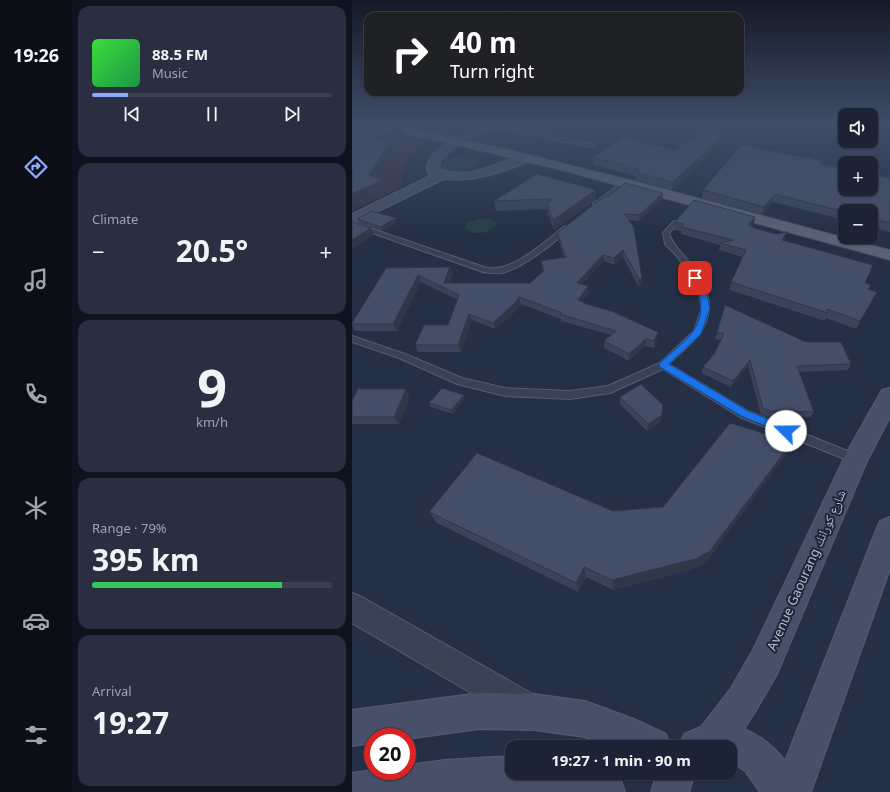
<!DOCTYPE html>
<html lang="en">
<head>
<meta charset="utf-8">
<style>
  body { margin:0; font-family:"Noto Sans","Noto Naskh Arabic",sans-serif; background:#292f40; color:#f1f3f6; height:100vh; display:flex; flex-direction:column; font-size:15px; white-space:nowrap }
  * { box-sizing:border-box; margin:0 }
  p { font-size:13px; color:#a0a4ac }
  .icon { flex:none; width:22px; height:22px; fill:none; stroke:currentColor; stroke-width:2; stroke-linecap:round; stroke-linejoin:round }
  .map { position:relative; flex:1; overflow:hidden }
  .details { display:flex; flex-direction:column; gap:6px; padding:6px; background:#0f131d; width:280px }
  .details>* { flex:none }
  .hud { position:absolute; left:12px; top:12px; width:380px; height:84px; border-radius:12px; box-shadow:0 1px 3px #0004,0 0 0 1px #3a404f; background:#202124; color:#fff; overflow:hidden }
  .buttons { position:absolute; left:486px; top:108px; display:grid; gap:8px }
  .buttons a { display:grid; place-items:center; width:40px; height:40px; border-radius:8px; background:#1c2334; box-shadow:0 1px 3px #0004,0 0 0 1px #3a404f; font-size:20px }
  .speed { position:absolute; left:12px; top:728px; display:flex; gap:8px; font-size:20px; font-weight:700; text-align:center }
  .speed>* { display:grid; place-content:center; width:52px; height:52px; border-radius:50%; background:#1c2334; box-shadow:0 1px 3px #0004,0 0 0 1px #3a404f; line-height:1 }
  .speed .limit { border:6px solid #d22; background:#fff; color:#111 }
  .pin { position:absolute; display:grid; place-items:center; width:34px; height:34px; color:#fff; margin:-17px; border-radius:8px; box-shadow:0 2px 6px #0006 }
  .me { position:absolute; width:44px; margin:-22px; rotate:292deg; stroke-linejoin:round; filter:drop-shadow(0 0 3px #0008) }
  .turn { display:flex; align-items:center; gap:14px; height:84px; padding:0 20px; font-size:18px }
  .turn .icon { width:52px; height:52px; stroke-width:2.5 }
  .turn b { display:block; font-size:28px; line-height:34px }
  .big { font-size:30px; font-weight:700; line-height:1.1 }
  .details .widget { flex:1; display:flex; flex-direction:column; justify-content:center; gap:6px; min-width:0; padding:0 14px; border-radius:12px; background:#292f40 }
  .details .dial { align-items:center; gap:0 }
  .dial b { font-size:52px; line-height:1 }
  .song { display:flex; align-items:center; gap:12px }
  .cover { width:48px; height:48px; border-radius:6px; background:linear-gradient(135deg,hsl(120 70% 55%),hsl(140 70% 35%)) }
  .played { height:4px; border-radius:2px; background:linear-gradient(90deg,#8caaff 15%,#3a404f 15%) }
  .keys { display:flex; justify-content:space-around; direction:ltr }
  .heat { display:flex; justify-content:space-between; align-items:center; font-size:22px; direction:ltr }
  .charge { height:6px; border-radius:3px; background:linear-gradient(90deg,#34c759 79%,#3a404f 0) }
  .trip { position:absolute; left:153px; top:740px; width:232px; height:40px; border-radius:12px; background:#1c2334; box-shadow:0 1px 3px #0004,0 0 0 1px #3a404f; font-weight:700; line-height:40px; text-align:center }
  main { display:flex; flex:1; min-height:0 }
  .tabs { display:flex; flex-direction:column; width:72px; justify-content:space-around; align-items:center; background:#0b0e15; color:#a0a4ac }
  .tabs .icon { width:28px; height:28px }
  .tabs .selected { color:#8caaff }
  .tabs b { font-size:18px; color:#f1f3f6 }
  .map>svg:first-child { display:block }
</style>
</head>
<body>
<main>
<nav class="tabs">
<b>19:26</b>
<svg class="icon selected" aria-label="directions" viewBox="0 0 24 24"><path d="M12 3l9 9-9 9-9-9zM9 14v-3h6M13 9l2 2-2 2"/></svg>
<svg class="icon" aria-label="music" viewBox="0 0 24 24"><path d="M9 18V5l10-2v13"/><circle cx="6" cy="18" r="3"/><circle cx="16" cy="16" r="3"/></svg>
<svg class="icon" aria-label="phone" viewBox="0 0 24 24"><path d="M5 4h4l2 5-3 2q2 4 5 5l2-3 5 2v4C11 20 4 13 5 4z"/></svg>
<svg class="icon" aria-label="climate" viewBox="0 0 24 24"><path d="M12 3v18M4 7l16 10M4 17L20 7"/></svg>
<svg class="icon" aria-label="car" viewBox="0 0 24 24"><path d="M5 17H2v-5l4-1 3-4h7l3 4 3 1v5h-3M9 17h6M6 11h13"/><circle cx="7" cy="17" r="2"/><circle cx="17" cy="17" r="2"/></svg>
<svg class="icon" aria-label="filters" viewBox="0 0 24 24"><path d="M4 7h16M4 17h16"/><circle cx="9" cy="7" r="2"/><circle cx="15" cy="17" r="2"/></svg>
</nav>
<section class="details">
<div class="widget">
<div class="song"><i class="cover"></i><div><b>88.5 FM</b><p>Music</p></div></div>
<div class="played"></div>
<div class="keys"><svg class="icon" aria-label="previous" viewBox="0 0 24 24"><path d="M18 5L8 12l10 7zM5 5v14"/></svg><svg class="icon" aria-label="pause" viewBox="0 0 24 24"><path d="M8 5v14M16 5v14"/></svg><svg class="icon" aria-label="next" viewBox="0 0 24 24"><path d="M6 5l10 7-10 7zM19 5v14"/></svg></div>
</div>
<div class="widget"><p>Climate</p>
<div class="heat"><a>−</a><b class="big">20.5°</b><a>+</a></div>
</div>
<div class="widget dial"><b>9</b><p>km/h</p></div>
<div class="widget"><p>Range · 79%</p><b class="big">395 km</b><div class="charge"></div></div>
<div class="widget"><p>Arrival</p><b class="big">19:27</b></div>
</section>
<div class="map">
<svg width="538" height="792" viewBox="0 0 538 792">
  <rect width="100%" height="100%" fill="#252f46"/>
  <polygon fill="#373345" points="0,131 71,145 55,161 50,173 51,186 0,211"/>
  <g fill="#273f46">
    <path d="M 105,157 L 121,158 L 126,162 L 125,164 C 117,173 96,176 88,167 L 88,164 L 94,160 Z"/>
    <path d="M 130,218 C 136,218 142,218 144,225 C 138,234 121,236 113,229 L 114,223 Z"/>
  </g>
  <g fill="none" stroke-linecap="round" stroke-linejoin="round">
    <g stroke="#555d6f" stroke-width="2">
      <g id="lane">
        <polygon points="151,126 241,144 244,146 241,148 151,128 134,130 104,142 101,140 131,128"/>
        <polygon points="272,181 275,183 274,184 245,206 241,206 241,204"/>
        <path d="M 322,221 L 327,222 L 317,233 C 321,246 329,251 336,261 C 341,269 350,278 353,287 C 367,324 341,341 317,364 L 396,411 L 508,456 L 510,459 L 508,462 L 504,464 L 500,462 L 388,417 L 311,369 L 258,393 L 218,399 L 153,396 L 105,384 L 47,358 L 0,342 L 0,336 L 53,354 L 110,378 L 153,388 L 218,391 L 256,386 L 308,363 L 342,331 L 350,308 L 345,286 L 325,256 L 313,244 L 311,233 Z"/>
        <path d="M 0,222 L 135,268 C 162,272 193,241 213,226 L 218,227 C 206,241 169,269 150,273 C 144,274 138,273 131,272 L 0,226 Z"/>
      </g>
    </g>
    <g stroke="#555d6f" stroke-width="2">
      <polygon id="street" points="0,593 10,597 184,696 189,707 184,718 173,723 162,718 0,623"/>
    </g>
    <g stroke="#555d6f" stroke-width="2">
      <g id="secondary">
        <path d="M 104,137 L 110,140 L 88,161 L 87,169 C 117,181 145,162 174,154 L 178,155 L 180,158 L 178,161 C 151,172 122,183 92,179 L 0,224 L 0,214 L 80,175 L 77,174 L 74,167 L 79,157 L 100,138 Z"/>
        <path d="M 538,388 L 538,417 L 515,461 L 425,674 L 403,712 L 392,729 C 409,736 422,746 433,761 L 524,530 L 528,521 L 538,517 L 538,569 L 459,792 L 408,792 L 393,771 L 378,761 L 378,747 L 327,747 L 332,734 L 349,727 L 379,688 L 401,650 L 495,452 L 530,390 Z"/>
        <polygon points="127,693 182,694 233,701 282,719 314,734 319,747 260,747 233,737 182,730 127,729 55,739 55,737 21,737 21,743 0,746 0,710"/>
        <polygon points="160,756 160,773 256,773 268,778 273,792 0,792 0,773 21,770 21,771 55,771 55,765 93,760"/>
        <polygon points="305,773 343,773 337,792 299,792"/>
      </g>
    </g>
    <g stroke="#434b5e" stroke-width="2">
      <polygon id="primary" points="18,124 40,124 153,149 286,182 538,250 538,260 213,171 88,141 23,127"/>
    </g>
    <use href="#lane" fill="#3a4255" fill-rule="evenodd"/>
    <use href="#street" fill="#3a4255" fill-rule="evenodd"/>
    <use href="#secondary" fill="#475068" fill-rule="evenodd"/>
    <use href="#primary" fill="#586175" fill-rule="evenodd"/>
  </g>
  <g fill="#3a4359">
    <polygon points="48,124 74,124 66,128"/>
    <polygon points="372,134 371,141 320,190 284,180 284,176 242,165 241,157 323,150 339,141"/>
    <polygon points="452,158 471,161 470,165 538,178 538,232 519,227 519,211 493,211 493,220 421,202 410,214 350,198 351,190"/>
    <polygon points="244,190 244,200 202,230 196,213 196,209 144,211 142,201"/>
    <polygon points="311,193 310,199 287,221 277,220 290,278 290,285 286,286 271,257 262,265 252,261 230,284 237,292 230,301 232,303 305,339 302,348 293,346 277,361 252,348 252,341 259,335 209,321 209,319 169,304 165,310 143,329 120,320 109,352 66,352 63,345 96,325 106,300 69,282 45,331 3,331 0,325 0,323 34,268 101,274 97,283 178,283 191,271 189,261 212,257 206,239 205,233 256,197"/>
    <polygon points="5,219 45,222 30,231 6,223"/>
    <polygon points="323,222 402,224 399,227 424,234 435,232 432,240 513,283 517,290 521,300 504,329 474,318 473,321 378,290 379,282 391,257 367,250 368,245 329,234 329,231 322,230"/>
    <polygon points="365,332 499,364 496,370 447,372 462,412 459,417 416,417 409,414 396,366 379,387 350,373 351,367 362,354 369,340 363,339"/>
    <polygon points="54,389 58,397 47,424 0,424 0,401"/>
    <polygon points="268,397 309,422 295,431 268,404"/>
    <polygon points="113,398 101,414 79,407 77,403"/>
    <polygon points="434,454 354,562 340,569 261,590 234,577 226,592 85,523 77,512 261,511 311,507"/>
  </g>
  <g fill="#303749">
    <polygon points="65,124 74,124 66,128"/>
    <polygon points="50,125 53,135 38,142 41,152 24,183 31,180 35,191 0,208 0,194 17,176 20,139"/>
    <polygon points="372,134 371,141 320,190 321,182"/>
    <polygon points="244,190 244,200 202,230 201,220"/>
    <polygon points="311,193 310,199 287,221 287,215"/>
    <polygon points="423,194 421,202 410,214 412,207"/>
    <polygon points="403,217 402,224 399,227 398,233 396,225"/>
    <polygon points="44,218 45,222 30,231 29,227"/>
    <polygon points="19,228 22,235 0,249 0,240"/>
    <polygon points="435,232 433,239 428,247 430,240"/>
    <polygon points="271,250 271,257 262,265 262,258"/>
    <polygon points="251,255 252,261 225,290 225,283"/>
    <polygon points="98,267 101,274 94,289 92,283"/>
    <polygon points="66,275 69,282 45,331 41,324"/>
    <polygon points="290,278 290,285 286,286 287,279"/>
    <polygon points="236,286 237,292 226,306 226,300"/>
    <polygon points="167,297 169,304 165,310 143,329 141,323"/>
    <polygon points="117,314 120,320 109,352 106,345"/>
    <polygon points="306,332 305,339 302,348 302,341"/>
    <polygon points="294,339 293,346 277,361 277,354"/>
    <polygon points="398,360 396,366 379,387 381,381"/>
    <polygon points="54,389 58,397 47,424 42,417"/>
    <polygon points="112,395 113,398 101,414 99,410"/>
    <polygon points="311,405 309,422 295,431 296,424"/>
    <polygon points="440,442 434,454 354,562 340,569 261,590 260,580"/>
    <polygon points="232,567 234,577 226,592 224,583"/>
  </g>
  <g fill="#444e68" stroke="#303749">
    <polygon points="0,124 46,124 50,125 20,139 38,142 17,176 31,180 0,194"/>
    <polygon points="353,130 372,134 321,182 284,172 287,169 241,157 273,138 323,150 337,140 339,141"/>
    <polygon points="390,144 452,158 454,157 471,161 468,164 493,169 493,189 519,189 519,175 538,178 538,223 519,218 519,211 493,211 493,212 423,194 412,207 351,190"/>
    <polygon points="185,174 244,190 201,220 195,203 201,199 142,201"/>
    <polygon points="273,183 311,193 287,215 273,214 282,228 290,278 287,279 271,250 262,258 251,255 225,283 236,286 226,300 232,302 231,303 259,311 306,332 302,341 294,339 277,354 252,341 264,331 208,314 210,313 167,297 163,303 141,323 117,314 106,345 63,345 72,325 96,325 107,295 66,275 41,324 0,324 0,323 34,268 98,267 92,283 178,283 192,271 189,261 214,257 205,233 253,196 256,197"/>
    <polygon points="342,200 403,217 396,225 400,226 399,227 424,234 435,232 430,240 521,265 513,283 519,285 516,289 525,292 508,321 475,309 476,313 379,282 394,250 368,243 382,240 329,227 332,224 323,222"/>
    <polygon points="20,211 44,218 29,227 5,219"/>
    <polygon points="0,222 19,228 0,240"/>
    <polygon points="373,305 454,342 489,342 499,364 445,366 462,412 418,411 411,408 398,360 381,381 351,367 362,354 372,334 365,332"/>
    <polygon points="289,384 311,405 310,415 296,424 268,397"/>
    <polygon points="90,388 112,395 99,410 77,403"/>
    <polygon points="6,389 54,389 42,417 0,417 0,401"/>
    <polygon points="378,423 440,442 358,551 343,559 260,580 232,567 224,583 77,512 125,453 261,511 311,507"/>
  </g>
  <linearGradient id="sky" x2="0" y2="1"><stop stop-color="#141a26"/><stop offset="0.53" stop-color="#404d68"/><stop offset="1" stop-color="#404d68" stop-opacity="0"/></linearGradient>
  <rect width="538" height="235" fill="url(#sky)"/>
  <path fill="#1a73e8" stroke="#114b97" d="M 341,276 L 345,276 L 353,286 L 358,308 L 349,334 L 317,364 L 396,411 L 438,428 L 439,431 L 438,433 L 431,433 L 389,416 L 308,367 L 307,365 L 308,363 C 316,355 338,338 342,330 C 353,313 350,293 339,278 Z"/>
  <g text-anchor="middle" stroke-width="4" stroke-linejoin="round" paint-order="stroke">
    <g font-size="13" fill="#b8bdce" stroke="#1e263a">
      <text transform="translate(454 570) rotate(-66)" y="5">Avenue Gaourang شارع كورانك</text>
    </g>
  </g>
</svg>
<div class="buttons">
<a><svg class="icon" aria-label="sound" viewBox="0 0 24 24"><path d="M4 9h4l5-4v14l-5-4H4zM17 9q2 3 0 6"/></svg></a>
<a>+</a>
<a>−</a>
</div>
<div class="speed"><div class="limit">20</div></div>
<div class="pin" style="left:343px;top:278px;background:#d93025"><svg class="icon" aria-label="arrive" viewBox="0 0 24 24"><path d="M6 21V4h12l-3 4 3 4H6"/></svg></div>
<svg class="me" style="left:434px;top:431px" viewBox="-20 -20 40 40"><circle r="19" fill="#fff"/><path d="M0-13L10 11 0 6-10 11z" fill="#1a73e8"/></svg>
<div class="trip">19:27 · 1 min · 90 m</div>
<div class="hud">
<div class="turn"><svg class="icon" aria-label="right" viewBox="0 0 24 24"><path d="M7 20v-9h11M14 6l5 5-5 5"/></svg><div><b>40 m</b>Turn right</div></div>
</div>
</div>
</main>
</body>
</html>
